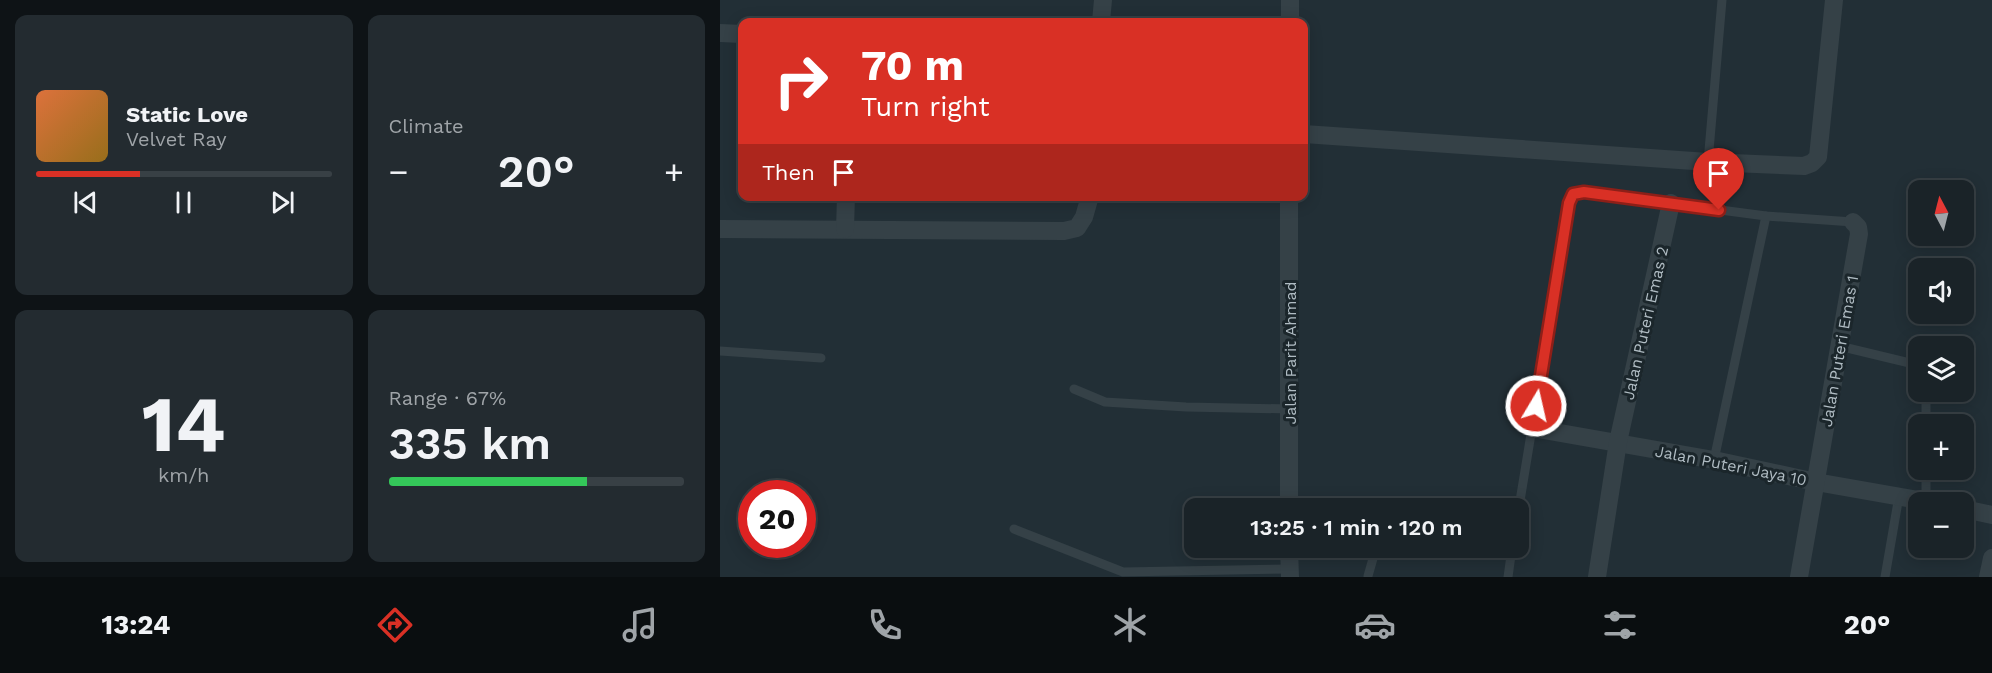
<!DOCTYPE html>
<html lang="en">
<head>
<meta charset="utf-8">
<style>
  body { margin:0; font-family:"Work Sans",sans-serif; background:#232b30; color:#f1f3f6; height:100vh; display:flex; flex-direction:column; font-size:22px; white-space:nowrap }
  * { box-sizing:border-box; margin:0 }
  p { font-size:20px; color:#9fa4a8 }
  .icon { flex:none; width:33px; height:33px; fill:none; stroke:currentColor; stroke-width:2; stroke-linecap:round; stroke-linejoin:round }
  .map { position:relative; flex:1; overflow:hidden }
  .details { display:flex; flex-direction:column; gap:15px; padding:15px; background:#0e1316; width:720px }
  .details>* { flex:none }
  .top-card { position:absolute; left:18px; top:18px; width:570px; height:183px; border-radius:12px; box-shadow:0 3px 15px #0003,0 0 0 2px #384045; background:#d93025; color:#fff; overflow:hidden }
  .needle { width:39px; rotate:353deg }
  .tools { position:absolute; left:1188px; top:180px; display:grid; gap:12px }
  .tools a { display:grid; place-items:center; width:66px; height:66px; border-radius:12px; background:#1a2328; box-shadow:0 3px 15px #0003,0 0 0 2px #384045; font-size:30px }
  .speed { position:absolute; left:18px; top:480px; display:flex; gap:12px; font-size:30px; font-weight:700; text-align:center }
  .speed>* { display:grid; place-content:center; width:78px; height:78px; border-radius:50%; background:#1a2328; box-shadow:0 3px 15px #0003,0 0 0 2px #384045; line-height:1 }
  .speed .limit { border:9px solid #d22; background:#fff; color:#111 }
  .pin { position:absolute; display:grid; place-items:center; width:51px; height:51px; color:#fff; margin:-62px -26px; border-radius:50% 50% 50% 0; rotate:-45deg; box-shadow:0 0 6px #0007 }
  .pin .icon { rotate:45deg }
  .me { position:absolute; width:66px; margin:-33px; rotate:9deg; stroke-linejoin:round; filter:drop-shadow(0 0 4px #0008) }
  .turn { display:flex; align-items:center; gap:21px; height:126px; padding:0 24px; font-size:27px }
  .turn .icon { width:78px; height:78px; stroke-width:2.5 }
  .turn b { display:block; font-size:42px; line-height:51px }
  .then { display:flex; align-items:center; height:57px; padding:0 24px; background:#0003; gap:12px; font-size:22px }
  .big { font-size:45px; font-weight:600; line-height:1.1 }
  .details .tile { flex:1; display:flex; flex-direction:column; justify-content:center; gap:9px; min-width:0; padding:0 21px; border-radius:12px; background:#232b30 }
  .details .dial { align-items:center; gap:0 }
  .dial b { font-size:78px; line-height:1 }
  .song { display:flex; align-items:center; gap:18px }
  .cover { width:72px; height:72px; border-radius:9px; background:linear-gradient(135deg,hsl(20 70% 55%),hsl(40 70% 35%)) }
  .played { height:6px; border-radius:3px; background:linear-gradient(90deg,#d93025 35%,#384045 35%) }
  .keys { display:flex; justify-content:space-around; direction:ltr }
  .heat { display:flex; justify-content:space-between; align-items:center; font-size:33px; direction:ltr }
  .charge { height:9px; border-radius:4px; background:linear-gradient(90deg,#34c759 67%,#384045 0) }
  .details .tiles { flex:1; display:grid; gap:15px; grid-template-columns:repeat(2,1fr) }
  .trip { position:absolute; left:464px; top:498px; width:345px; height:60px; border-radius:12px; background:#1a2328; box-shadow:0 3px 15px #0003,0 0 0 2px #384045; font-weight:600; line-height:60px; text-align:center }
  .tabs { display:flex; height:96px; justify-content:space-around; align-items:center; background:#0a0e10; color:#9fa4a8 }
  .tabs .icon { width:42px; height:42px }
  .tabs .on { color:#d93025 }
  .tabs b { font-size:27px; color:#f1f3f6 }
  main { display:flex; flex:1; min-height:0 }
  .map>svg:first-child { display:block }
</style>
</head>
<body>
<main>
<section class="details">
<div class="tiles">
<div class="tile">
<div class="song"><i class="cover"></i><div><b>Static Love</b><p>Velvet Ray</p></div></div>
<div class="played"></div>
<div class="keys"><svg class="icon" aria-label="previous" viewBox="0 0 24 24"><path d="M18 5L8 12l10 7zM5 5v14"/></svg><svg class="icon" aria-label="pause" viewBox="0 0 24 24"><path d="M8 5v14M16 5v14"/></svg><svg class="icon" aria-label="next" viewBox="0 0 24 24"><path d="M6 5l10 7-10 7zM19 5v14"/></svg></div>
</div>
<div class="tile"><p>Climate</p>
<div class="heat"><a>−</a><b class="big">20°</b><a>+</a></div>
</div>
<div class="tile dial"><b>14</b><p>km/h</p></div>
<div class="tile"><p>Range · 67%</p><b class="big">335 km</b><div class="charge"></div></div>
</div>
</section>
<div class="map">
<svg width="1272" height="577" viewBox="0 0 1272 577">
  <rect width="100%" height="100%" fill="#222f36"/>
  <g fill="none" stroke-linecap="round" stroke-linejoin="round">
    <g stroke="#354147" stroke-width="9">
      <polyline points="988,162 1002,0"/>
      <polyline points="1119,346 1198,365"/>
      <polyline points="0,351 101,358"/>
      <polyline points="354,389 385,402 466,407 570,409"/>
      <polyline points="1206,392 1206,424"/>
      <polyline points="994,460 1046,216"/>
      <polyline points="1206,470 1206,502"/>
      <polyline points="798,513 849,203 853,194 864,192 1046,216 1133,222"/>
      <polyline points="294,529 403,572 570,569"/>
      <polyline points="648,576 656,548"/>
      <polyline points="788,577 792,548"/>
      <polyline points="1165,577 1179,496"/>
    </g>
    <g stroke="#354147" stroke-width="18">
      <polyline points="381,22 383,0"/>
      <polyline points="570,22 570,0"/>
      <polyline points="0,33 22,34"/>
      <polyline points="584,134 988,162 1084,166 1092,163 1098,157 1114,0"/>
      <polyline points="0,229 344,231 357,228 364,217 370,196"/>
      <polyline points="125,229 126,196"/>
      <polyline points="812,428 994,460 1096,482 1210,502"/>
      <polyline points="569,508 569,196"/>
      <polyline points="1244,509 1272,515"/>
      <polyline points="569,548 570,577"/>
      <polyline points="877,577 898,442 951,203"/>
      <polyline points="1079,577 1139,234 1138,227 1133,222"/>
      <polyline points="1268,577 1272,558"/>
    </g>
  </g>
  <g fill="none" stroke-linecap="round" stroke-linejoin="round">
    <g stroke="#8d1f18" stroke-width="15">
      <polyline id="route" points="816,406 849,203 853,194 864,192 999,210"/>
    </g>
    <use href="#route" stroke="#d93025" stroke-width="10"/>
  </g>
  <g text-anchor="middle" stroke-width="6" stroke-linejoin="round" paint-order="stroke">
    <g font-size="16" fill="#b0bcc3" stroke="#1b262b">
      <text transform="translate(925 323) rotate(-77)" y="6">Jalan Puteri Emas 2</text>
      <text transform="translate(1119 351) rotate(-80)" y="6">Jalan Puteri Emas 1</text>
      <text transform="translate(570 353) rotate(-90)" y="6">Jalan Parit Ahmad</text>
      <text transform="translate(1011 465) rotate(11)" y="6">Jalan Puteri Jaya 10</text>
    </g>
  </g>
</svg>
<div class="tools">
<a><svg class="needle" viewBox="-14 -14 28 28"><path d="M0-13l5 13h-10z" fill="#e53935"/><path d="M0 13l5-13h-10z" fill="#9fa4a8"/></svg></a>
<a><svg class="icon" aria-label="sound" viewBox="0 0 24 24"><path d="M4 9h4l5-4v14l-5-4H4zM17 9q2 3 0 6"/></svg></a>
<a><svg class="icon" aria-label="layers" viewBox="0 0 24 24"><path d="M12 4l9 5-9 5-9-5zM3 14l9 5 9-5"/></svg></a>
<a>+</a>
<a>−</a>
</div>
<div class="speed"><div class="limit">20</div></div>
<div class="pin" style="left:999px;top:210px;background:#d93025"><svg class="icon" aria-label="arrive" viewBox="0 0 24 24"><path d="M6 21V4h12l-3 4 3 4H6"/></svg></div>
<svg class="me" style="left:816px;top:406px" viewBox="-20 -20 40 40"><circle r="17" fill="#d93025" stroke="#fff" stroke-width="3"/><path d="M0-11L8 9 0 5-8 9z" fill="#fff"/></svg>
<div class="trip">13:25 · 1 min · 120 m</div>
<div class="top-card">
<div class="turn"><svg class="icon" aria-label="right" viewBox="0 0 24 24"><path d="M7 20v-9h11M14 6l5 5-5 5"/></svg><div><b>70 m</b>Turn right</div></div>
<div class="then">Then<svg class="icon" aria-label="arrive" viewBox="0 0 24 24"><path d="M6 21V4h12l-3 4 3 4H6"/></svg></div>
</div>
</div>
</main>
<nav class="tabs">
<b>13:24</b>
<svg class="icon on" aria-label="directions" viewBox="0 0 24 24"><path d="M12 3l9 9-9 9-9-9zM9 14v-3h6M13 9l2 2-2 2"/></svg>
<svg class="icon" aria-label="music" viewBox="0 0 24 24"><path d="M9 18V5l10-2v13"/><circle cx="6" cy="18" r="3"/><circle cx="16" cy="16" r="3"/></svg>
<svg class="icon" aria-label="phone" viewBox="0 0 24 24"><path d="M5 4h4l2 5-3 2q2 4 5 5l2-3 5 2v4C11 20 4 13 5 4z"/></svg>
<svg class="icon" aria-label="climate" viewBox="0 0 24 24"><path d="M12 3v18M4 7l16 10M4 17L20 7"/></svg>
<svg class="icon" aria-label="car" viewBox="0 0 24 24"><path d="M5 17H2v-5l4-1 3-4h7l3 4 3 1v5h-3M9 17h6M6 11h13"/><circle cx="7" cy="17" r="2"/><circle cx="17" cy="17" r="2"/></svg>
<svg class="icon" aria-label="filters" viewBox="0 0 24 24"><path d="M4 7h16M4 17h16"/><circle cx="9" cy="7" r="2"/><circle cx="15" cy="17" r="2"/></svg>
<b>20°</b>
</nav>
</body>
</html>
